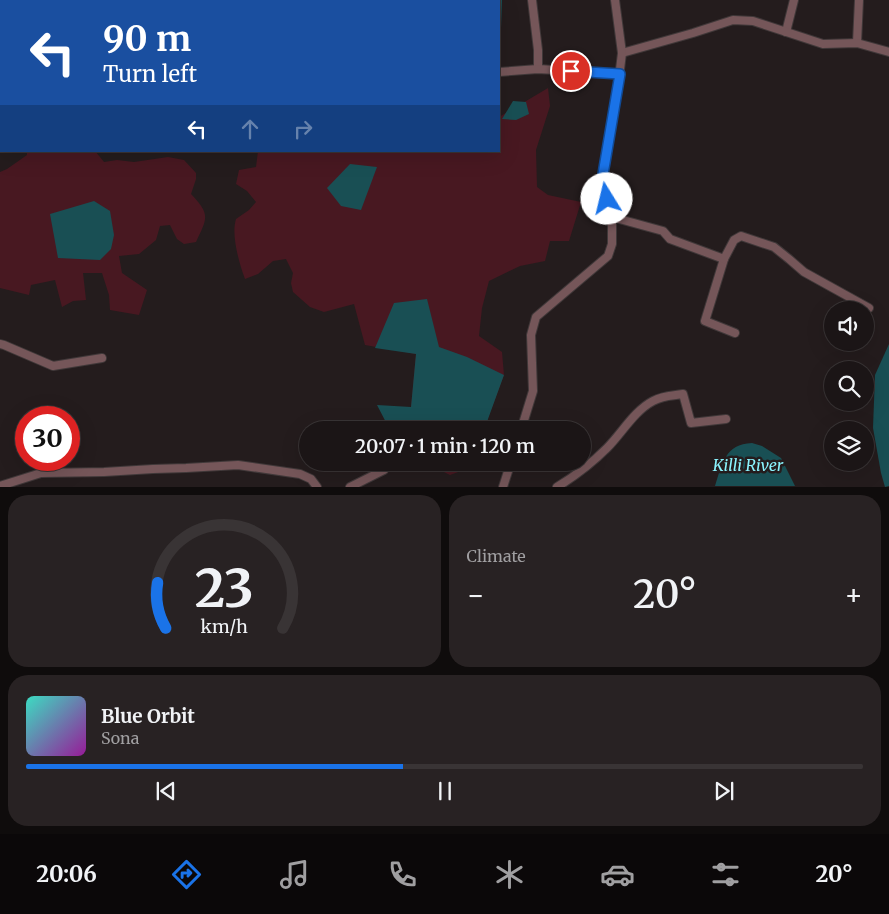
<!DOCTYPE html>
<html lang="en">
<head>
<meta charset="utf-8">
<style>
  body { margin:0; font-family:Merriweather,serif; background:#282223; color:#f1f3f6; height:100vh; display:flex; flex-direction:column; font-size:19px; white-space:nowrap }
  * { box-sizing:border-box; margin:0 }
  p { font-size:16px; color:#a09fa1 }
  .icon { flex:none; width:28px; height:28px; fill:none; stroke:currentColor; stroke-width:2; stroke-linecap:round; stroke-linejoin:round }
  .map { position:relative; height:487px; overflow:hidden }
  .details { display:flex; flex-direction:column; gap:8px; padding:8px; background:#0f0c0c; flex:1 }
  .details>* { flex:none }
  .banner { position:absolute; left:0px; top:0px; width:500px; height:152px; box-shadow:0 5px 20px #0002,0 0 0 1px #393435; background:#1a4fa0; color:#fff; overflow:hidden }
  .tools { position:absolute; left:824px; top:301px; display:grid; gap:10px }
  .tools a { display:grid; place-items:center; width:50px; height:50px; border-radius:50%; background:#1b1516; box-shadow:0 5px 20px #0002,0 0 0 1px #393435; font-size:25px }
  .speed { position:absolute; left:15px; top:406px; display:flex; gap:10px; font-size:25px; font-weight:700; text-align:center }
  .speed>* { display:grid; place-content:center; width:65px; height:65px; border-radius:50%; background:#1b1516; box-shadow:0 5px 20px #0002,0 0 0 1px #393435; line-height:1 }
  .speed .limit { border:8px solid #d22; background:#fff; color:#111 }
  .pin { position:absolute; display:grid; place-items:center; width:42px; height:42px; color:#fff; margin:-21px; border:2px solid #fff; border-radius:50%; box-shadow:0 1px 5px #0007 }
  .me { position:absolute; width:55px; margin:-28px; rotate:351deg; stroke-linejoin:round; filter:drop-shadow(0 0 4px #0008) }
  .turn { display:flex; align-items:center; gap:18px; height:105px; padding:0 20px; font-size:22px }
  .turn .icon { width:65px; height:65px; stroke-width:2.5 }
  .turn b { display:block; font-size:35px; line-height:42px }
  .lanes { display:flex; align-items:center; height:48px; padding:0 20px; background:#0003; justify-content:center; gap:25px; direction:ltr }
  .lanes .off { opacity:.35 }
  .big { font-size:38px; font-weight:600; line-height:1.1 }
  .details .card { flex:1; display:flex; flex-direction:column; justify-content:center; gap:8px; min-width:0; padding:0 18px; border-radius:20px; background:#282223 }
  .details .dial { align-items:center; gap:0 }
  .dial svg { height:130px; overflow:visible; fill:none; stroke:#393435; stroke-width:7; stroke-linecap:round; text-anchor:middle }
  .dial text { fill:#f1f3f6; stroke:none }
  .song { display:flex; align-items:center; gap:15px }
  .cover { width:60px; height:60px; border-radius:8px; background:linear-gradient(135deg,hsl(170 70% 55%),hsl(300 70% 35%)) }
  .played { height:5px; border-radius:2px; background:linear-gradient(90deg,#1a73e8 45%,#393435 45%) }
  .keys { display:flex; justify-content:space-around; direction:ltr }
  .heat { display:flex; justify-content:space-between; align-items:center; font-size:28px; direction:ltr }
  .details .tiles { flex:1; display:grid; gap:8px; grid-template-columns:1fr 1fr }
  .card:last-child { grid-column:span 2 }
  .trip { position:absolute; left:299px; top:421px; width:292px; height:50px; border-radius:25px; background:#1b1516; box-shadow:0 5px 20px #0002,0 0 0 1px #393435; font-weight:600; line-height:50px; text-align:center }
  .tab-bar { display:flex; height:80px; justify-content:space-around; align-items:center; background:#0b0809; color:#a09fa1 }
  .tab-bar .icon { width:35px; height:35px }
  .tab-bar .active { color:#1a73e8 }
  .tab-bar b { font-size:22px; color:#f1f3f6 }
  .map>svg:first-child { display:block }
</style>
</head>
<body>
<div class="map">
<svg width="889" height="487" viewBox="0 0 889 487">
  <rect width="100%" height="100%" fill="#241c1d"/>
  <g fill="#481821">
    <path d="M 548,88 L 550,106 L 536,150 L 537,187 L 548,195 L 581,202 L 569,241 L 550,241 L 545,261 L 520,266 L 489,281 L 482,308 L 479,336 L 502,352 L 504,375 L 488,418 L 486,430 L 399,430 L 411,407 L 416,354 L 365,345 L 354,304 L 324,312 L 310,307 L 293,292 L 291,283 L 293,273 L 286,259 L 273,261 L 258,274 L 245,279 C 239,263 231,235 236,219 L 249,210 L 256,202 L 247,191 L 236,184 L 239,170 L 256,167 L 258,151 L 499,151 L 499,117 Z"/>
    <path d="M 27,151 L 95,151 L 104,162 L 117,160 L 134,162 L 168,157 L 184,160 L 196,173 L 196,179 L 191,194 C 211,215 207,218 196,242 L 184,244 L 177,239 L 170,225 L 160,226 L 156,240 L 139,254 L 119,256 L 122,273 L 147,290 L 139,315 L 110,310 L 109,295 L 102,273 L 83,273 L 86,300 L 73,301 L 62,307 L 55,280 L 31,285 L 29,295 L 0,288 L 0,172 L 7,169 L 27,155 Z"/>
    <polygon points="429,463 481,463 480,464 450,475 432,466"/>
  </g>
  <g fill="#194f54">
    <polygon points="409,0 502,0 501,28 499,28 499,1 409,1"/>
    <polygon points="513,101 526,102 529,114 516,120 502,119"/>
    <polygon points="350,164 377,167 361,210 341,206 327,188"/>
    <polygon points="94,201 110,211 114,235 111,249 100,260 58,258 50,214"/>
    <polygon points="427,299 439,347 467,357 504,375 484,430 420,430 406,421 399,430 390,430 377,405 411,407 416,354 375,348 394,303"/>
    <polygon points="889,344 889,486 885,487 881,473 873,428 875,375"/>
    <path d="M 752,443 L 762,446 L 781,458 L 795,486 L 715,486 C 722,464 725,444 752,443 Z"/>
  </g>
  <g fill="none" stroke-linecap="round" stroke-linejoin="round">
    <g stroke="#403839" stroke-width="10">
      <g id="street">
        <polyline points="532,0 538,50 538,69"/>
        <polyline points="77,1 77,0"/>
        <polyline points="786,32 794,0"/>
        <polyline points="857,43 859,0"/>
        <polyline points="622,53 693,33 733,20 753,21 823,44 857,43 889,52"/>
        <polyline points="499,72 538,69 620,74"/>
        <polyline points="0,97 1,96"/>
        <polyline points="612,217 663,231 670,239 724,259 705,321 735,333"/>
        <polyline points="724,259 734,240 741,236 774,247 789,259 804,272 869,308"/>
        <polyline points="0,344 4,345 53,366 102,358"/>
        <polyline points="521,430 533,391 531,335 536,317 608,256 612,244 612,217 602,180 618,86 622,53 615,0"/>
        <polyline points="0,486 41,473 104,472 153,469 186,468 238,465 300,474 311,479 317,487"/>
        <polyline points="350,487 384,470"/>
        <polyline points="503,487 511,462"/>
        <path d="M 557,487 C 575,476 592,463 607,448 C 622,433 634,411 653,401 C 664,395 671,396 683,394 L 691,423 L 726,419"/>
      </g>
    </g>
    <use href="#street" stroke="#755659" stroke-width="8"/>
  </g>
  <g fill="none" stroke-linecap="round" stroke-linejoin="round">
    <g stroke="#114b97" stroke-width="12">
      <polyline id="route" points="571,71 620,74 602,180 607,199"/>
    </g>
    <use href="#route" stroke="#1a73e8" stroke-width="9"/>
  </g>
  <g text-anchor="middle" stroke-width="5" stroke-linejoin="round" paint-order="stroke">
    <g font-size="16" font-style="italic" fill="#8bf4fe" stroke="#241c1d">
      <text x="748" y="471">Killi River</text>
    </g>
  </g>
</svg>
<div class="tools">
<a><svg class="icon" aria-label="sound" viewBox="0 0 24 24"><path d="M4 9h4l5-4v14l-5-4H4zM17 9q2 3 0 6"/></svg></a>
<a><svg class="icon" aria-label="search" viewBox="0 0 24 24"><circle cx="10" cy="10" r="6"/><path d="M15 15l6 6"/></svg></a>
<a><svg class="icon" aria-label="layers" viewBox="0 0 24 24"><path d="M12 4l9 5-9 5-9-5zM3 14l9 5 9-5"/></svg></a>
</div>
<div class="speed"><div class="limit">30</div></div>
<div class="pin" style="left:571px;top:71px;background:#d93025"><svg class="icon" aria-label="arrive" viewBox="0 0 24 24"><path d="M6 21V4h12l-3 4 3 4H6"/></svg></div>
<svg class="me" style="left:607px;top:199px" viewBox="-20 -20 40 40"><circle r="19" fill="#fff"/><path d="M0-13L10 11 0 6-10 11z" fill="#1a73e8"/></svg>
<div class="trip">20:07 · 1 min · 120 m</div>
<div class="banner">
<div class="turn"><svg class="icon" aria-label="left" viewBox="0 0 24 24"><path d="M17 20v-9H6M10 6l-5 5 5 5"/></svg><div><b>90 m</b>Turn left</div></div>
<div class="lanes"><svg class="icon" aria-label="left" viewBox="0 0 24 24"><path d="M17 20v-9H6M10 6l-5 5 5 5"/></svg><svg class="icon off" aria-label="ahead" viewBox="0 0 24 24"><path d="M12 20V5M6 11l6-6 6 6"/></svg><svg class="icon off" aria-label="right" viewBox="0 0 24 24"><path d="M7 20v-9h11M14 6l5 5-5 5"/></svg></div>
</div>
</div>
<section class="details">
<div class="tiles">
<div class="card dial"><svg viewBox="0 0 100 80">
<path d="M14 69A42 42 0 1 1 86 69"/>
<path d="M14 69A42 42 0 0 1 9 41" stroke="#1a73e8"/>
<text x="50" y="56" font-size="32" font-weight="700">23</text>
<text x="50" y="72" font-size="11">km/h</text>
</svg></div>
<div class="card"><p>Climate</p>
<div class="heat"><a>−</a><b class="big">20°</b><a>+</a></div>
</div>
<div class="card">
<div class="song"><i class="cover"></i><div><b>Blue Orbit</b><p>Sona</p></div></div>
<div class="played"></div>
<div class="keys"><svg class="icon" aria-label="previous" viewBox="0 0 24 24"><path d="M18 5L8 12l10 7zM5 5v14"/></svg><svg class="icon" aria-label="pause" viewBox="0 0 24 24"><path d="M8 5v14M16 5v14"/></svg><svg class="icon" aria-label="next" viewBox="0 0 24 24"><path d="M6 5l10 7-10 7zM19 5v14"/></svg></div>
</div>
</div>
</section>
<nav class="tab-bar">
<b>20:06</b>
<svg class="icon active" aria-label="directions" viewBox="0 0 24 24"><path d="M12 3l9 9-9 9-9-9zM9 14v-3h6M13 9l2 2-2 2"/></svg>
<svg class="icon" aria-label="music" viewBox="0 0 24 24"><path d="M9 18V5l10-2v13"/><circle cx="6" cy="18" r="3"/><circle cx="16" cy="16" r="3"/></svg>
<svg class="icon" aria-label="phone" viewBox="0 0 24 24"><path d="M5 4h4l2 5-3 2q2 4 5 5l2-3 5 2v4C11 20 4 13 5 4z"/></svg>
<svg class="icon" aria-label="climate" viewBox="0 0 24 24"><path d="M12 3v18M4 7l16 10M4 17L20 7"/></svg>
<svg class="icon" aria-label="car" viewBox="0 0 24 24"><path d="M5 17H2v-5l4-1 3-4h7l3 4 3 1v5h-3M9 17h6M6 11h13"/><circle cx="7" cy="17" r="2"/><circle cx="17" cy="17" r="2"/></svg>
<svg class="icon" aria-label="filters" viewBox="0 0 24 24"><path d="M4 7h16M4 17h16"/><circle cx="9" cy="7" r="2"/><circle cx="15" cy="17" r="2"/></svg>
<b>20°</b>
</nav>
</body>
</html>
